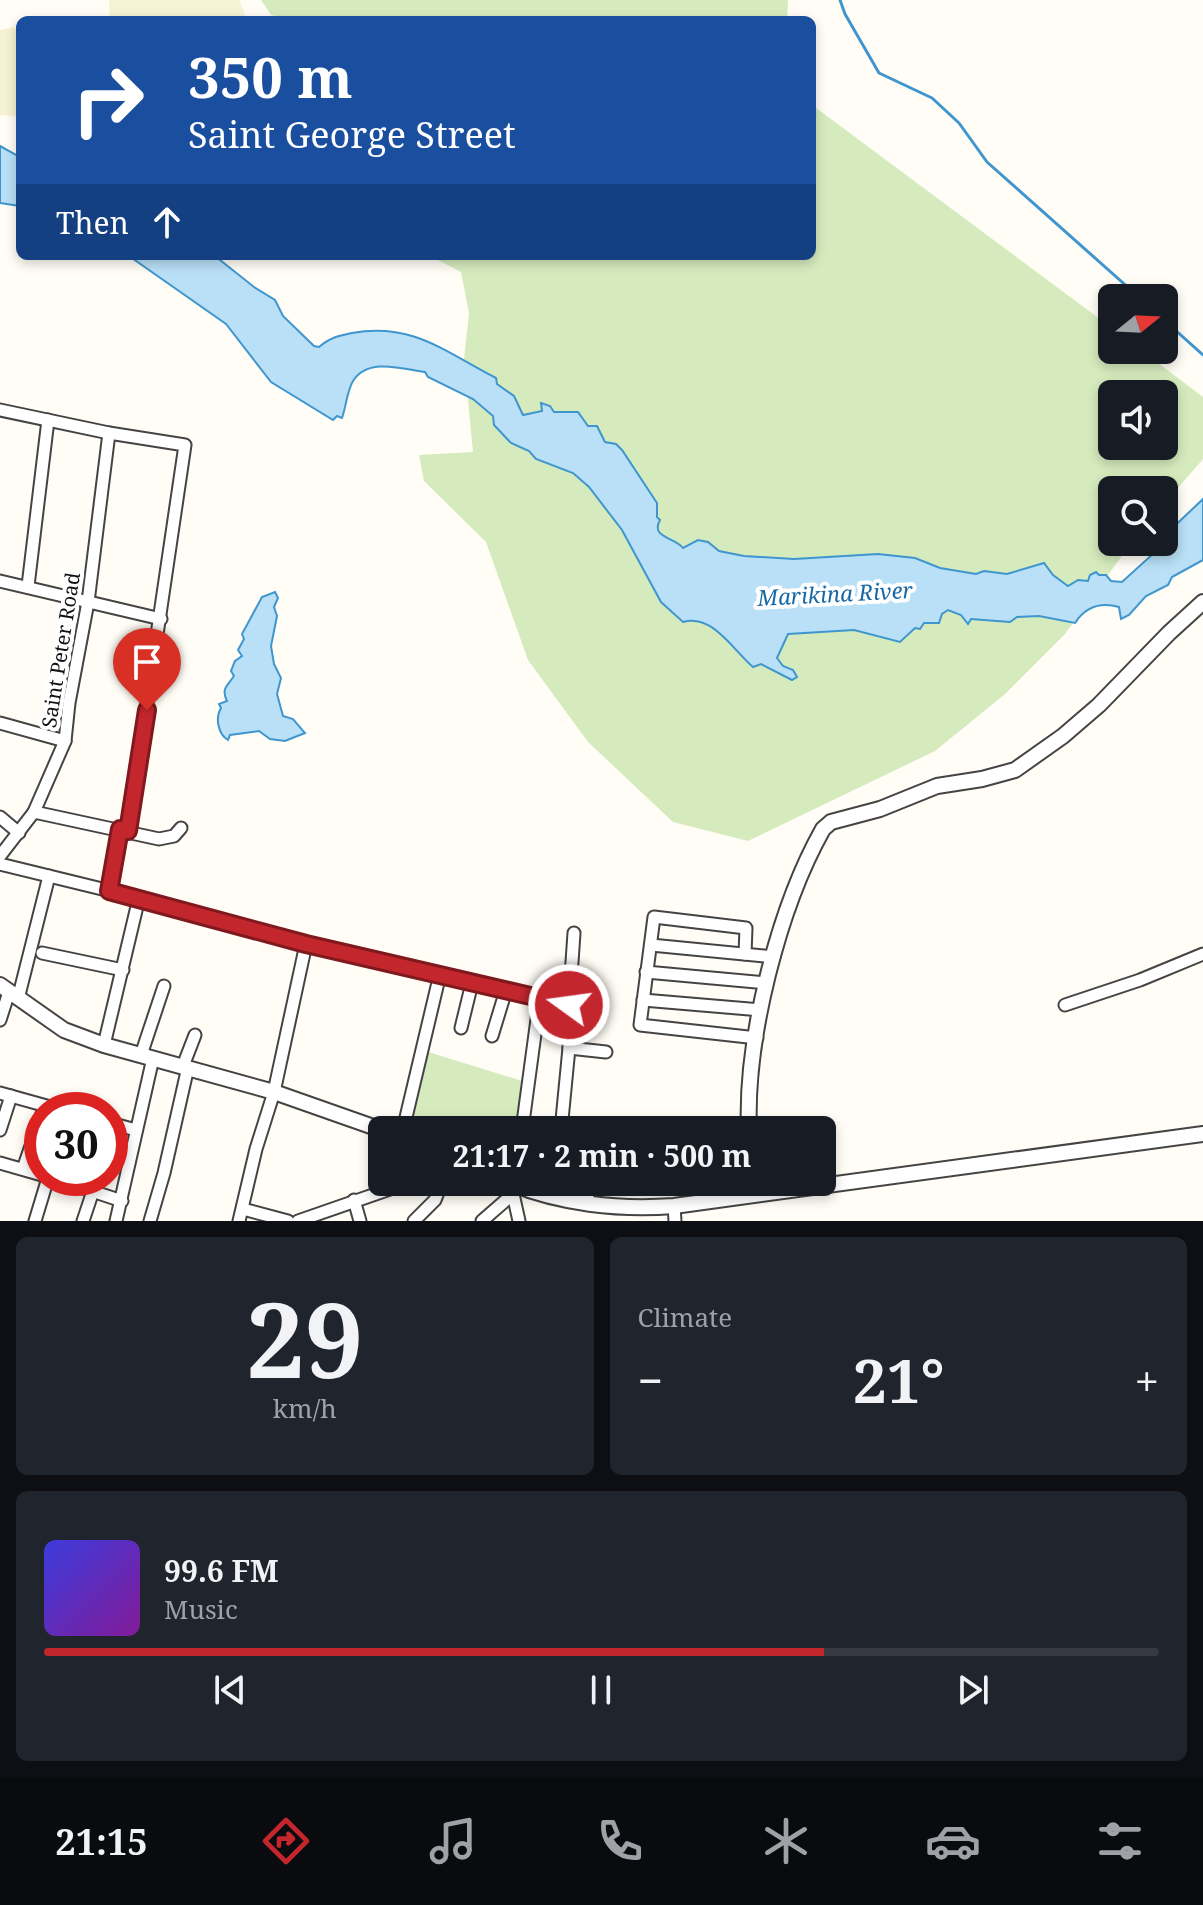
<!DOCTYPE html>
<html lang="en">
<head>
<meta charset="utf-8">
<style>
  body { margin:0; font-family:"Noto Serif",serif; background:#20242c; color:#f1f3f6; height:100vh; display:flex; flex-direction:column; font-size:30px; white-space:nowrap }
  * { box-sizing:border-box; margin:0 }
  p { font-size:26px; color:#9ea1a6 }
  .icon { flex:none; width:44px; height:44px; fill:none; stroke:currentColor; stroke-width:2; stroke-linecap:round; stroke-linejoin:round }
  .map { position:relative; height:1221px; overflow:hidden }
  .side { display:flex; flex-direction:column; gap:16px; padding:16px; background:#0d0f14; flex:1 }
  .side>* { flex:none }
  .hud { position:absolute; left:16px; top:16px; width:800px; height:244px; border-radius:12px; box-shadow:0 4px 12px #0003; background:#1a4fa0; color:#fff; overflow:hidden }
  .needle { width:52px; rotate:72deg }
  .controls { position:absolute; left:1098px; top:284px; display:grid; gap:16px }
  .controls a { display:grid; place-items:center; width:80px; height:80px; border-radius:12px; background:#171b24; box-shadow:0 4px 12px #0003; font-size:40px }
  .speed { position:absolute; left:24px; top:1092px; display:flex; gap:16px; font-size:40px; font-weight:700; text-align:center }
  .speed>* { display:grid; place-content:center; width:104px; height:104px; border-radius:50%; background:#171b24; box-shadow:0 4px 12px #0003; line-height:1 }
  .speed .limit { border:12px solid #d22; background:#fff; color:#111 }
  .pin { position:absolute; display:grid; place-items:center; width:68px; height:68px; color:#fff; margin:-82px -34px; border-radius:50% 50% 50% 0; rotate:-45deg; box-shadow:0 0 8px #0007 }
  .pin .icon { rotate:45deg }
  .me { position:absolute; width:88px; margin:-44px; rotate:284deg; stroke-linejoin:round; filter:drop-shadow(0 0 6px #0008) }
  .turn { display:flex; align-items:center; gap:28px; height:168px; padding:0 40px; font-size:36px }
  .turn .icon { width:104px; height:104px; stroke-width:2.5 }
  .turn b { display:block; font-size:56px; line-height:68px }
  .then { display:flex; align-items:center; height:76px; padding:0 40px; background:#0003; gap:16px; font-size:30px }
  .big { font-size:60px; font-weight:700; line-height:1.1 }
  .side .widget { flex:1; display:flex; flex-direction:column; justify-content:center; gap:12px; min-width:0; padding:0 28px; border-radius:12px; background:#20242c }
  .side .dial { align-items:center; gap:0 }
  .dial b { font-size:104px; line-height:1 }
  .song { display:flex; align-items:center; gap:24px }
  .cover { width:96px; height:96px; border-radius:12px; background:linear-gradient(135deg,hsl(240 70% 55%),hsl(290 70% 35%)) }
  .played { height:8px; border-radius:4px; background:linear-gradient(90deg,#c4262e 70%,#363941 70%) }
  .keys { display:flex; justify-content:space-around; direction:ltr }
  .heat { display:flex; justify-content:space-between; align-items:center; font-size:44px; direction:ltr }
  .side .tiles { flex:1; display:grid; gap:16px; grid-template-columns:1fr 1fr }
  .widget:last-child { grid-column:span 2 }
  .trip { position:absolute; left:368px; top:1116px; width:468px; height:80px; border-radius:12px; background:#171b24; box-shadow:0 4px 12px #0003; font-weight:700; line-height:80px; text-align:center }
  .tab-bar { display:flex; height:128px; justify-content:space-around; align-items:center; background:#090b0e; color:#9ea1a6 }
  .tab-bar .icon { width:56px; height:56px }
  .tab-bar .selected { color:#c4262e }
  .tab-bar b { font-size:36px; color:#f1f3f6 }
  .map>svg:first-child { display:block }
</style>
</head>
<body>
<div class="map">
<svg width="1203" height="1221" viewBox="0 0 1203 1221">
  <rect width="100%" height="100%" fill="#fffdf5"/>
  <g fill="#f6f3d4">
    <polygon points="109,0 239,0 247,20 110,20"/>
    <polygon points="14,27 20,35 20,117 0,115 0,30"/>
  </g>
  <g fill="#d5ebbd" fill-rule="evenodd">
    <polygon points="261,0 788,0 787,20 295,20 271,15"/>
    <path d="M 812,105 L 1112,328 L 1112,350 L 1141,350 L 1203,397 L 1203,459 L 1164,504 L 1164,490 L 1112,490 L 1112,542 L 1132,542 L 1065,634 L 1005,694 L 935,751 L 748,841 L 673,822 L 588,742 L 528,660 L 486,542 L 424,481 L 419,455 L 473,452 L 464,359 L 469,313 L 461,272 L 434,258 L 435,256 L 812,256 ZM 1112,394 L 1164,394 L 1164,446 L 1112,446 Z"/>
    <polygon points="425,1051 529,1083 524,1130 406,1130"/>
  </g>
  <g fill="#b9e0f7" stroke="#3f96cf" stroke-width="2">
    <polygon points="0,146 20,157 20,206 0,203"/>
    <path d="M 129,256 L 215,256 L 254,287 L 275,300 L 283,316 L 314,346 L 319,347 C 331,337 338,336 352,333 C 412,322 445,352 496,378 L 497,384 L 514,396 L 523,415 L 542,411 L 541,403 L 550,406 L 554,412 L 578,412 L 588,426 L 597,426 L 605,442 L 616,444 L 622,450 L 657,503 L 657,517 L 660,520 C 650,538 675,537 683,548 L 698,540 L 708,542 L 719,551 L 744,556 L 794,559 L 878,554 L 915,558 L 940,568 L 976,574 L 984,571 L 1007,574 L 1044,563 L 1053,575 L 1068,586 L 1078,580 L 1088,581 L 1090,575 L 1096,572 L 1099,575 L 1106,575 L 1111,581 L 1122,582 L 1154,553 L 1159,542 L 1164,542 L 1164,536 L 1203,499 L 1203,560 L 1172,577 L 1168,585 L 1146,596 L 1129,615 L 1121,619 L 1119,607 C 1101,602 1086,606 1075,623 L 1039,616 L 1017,617 L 1010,622 L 971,619 L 968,624 L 961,615 L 948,610 L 942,614 L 939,623 L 924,623 L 920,629 L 915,628 L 900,642 L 854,630 L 788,634 L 777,658 L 783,666 L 793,670 L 797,677 L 792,680 L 761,664 L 753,667 C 733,650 712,613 683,622 L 661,602 L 622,530 L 589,487 L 573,473 L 536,459 L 529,451 L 511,443 L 494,425 L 493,416 L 473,399 L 428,377 L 425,372 C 403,369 368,357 353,381 C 347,391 346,407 342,418 L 337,416 L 333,420 L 271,382 L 226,324 Z"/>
    <path d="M 275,592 L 278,598 L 274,607 L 277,616 L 271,646 L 274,664 L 281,678 L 277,694 L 283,716 L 293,719 L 305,733 L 285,741 L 270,739 L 259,731 L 230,735 L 228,740 C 218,734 215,718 221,708 L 219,704 L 227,701 C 221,689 227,686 234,676 L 231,671 L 235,661 L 242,656 L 238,650 L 244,639 L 242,634 L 262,597 Z"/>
  </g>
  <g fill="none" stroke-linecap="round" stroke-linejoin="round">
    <g stroke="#3f96cf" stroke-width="3">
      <polyline points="840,0 845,14 879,73 932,98 959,123 987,162 1140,298"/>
      <polyline points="1164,320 1203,355"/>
    </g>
    <g stroke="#444" stroke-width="15">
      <g id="minor">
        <polyline points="0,410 109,433 185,445 128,831"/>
        <polyline points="0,581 161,619"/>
        <polyline points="28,586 48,420"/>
        <polyline points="0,723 65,741"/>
        <polyline points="34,812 159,839 174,836 181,828"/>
        <polyline points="0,817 19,833"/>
        <polyline points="0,856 34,812 65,741 69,703 88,602 109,433"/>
        <polyline points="0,864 139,898 306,944 569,1005 569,1048 561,1130"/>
        <polyline points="109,891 120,829"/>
        <polyline points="651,945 774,957"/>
        <polyline points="42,953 123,970"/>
        <polyline points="745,954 746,928 654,917 640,1025 757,1038"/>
        <polyline points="646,972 767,983"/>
        <polyline points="18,999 49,876"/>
        <polyline points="643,1000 761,1010"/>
        <polyline points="569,1005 574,933"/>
        <polyline points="1065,1005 1140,980 1203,954"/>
        <polyline points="0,1020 9,992"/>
        <polyline points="461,1028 472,983"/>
        <polyline points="492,1036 506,990"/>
        <polyline points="104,1045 139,898"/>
        <polyline points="569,1048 606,1052"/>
        <polyline points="141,1055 164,986"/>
        <polyline points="183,1066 195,1035"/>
        <polyline points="0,1093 61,1110"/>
        <polyline points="110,1123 136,1130"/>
        <polyline points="0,1130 11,1096"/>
        <polyline points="403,1130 440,974"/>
        <polyline points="522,1130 540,997"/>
        <polyline points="595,1130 595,1129"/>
        <polyline points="0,1163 42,1175"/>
        <polyline points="23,1169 42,1114"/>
        <polyline points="53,1178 122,1201"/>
        <polyline points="513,1194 519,1221"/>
        <polyline points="554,1197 555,1182"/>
        <polyline points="354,1200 360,1221"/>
        <polyline points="587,1202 590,1182"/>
        <polyline points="674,1206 675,1221"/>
        <polyline points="243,1209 288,1221"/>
        <polyline points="35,1221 48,1178"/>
        <polyline points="83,1221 93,1191"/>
        <polyline points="116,1221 153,1058"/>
        <polyline points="150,1221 164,1173 188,1067"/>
        <polyline points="239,1221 256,1149 274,1092 306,944"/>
        <polyline points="298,1221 393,1188 399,1182"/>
        <polyline points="414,1221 435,1200 442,1182"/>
        <polyline points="482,1221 513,1194 516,1182"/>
      </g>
    </g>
    <g stroke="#444" stroke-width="18">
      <g id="tertiary">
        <polyline points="0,985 64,1030 104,1045 274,1092 382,1130"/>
        <path d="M 749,1130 C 745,1039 779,907 823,829 L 831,822 L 880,809 L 937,786 L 982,779 L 1015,770 L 1063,736 L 1099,705 L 1169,633 L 1203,602"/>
        <path d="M 508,1182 C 559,1204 619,1210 674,1206 L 1203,1134"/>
      </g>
    </g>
    <use href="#minor" stroke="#fff" stroke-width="11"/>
    <use href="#tertiary" stroke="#fff" stroke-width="14"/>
  </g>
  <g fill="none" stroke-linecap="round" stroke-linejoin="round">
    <g stroke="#7f191e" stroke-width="20">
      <polyline id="route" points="147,710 128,831 120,829 109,891 306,944 569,1005"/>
    </g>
    <use href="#route" stroke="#c4262e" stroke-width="14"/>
  </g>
  <g text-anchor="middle" stroke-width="8" stroke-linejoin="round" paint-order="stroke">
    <g font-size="20" fill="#111" stroke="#fff">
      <text transform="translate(61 650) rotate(-81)" y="7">Saint Peter Road</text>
    </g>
    <g font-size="22" font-style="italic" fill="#1768a6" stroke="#fff">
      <text transform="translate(835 594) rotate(-3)" y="8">Marikina River</text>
    </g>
  </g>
</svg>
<div class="controls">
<a><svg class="needle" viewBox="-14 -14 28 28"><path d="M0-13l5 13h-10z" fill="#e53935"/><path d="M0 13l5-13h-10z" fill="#9ea1a6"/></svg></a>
<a><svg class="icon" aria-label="sound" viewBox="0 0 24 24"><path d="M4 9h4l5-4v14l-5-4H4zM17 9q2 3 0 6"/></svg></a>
<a><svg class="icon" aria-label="search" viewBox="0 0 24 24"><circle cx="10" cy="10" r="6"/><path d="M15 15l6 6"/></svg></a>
</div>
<div class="speed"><div class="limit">30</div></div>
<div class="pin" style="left:147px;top:710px;background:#d93025"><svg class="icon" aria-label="arrive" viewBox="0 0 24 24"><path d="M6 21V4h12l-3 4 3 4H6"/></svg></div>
<svg class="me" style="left:569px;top:1005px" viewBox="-20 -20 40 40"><circle r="17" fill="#c4262e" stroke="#fff" stroke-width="3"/><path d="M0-11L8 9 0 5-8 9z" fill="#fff"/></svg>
<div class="trip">21:17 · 2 min · 500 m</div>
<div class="hud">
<div class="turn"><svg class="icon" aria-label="right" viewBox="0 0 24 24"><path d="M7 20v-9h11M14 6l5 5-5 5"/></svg><div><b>350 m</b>Saint George Street</div></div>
<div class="then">Then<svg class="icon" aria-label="ahead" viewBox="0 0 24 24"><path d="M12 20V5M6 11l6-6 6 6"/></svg></div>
</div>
</div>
<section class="side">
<div class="tiles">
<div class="widget dial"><b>29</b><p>km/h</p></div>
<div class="widget"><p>Climate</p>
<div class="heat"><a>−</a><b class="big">21°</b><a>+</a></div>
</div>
<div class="widget">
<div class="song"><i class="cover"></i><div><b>99.6 FM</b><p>Music</p></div></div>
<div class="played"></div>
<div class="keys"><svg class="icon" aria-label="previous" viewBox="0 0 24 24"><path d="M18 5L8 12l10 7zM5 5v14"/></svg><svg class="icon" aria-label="pause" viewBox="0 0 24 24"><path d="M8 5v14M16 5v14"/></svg><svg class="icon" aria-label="next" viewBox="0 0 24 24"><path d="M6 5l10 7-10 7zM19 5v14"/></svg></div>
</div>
</div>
</section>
<nav class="tab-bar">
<b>21:15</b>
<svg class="icon selected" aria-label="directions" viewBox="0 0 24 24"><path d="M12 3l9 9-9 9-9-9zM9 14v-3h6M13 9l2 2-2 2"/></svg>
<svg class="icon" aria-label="music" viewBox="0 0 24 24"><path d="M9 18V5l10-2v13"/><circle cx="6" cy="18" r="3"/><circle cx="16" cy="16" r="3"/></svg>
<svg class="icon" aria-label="phone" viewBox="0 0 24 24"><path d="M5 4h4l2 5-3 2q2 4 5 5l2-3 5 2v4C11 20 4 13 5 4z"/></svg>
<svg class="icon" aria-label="climate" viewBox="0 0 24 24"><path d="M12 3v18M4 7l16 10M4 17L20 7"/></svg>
<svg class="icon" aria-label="car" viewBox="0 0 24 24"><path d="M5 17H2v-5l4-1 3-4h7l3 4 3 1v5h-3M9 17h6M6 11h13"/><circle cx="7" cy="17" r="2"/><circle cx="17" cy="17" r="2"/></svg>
<svg class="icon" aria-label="filters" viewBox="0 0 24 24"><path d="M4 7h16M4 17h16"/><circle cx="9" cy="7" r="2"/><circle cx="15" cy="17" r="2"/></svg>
</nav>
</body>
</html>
